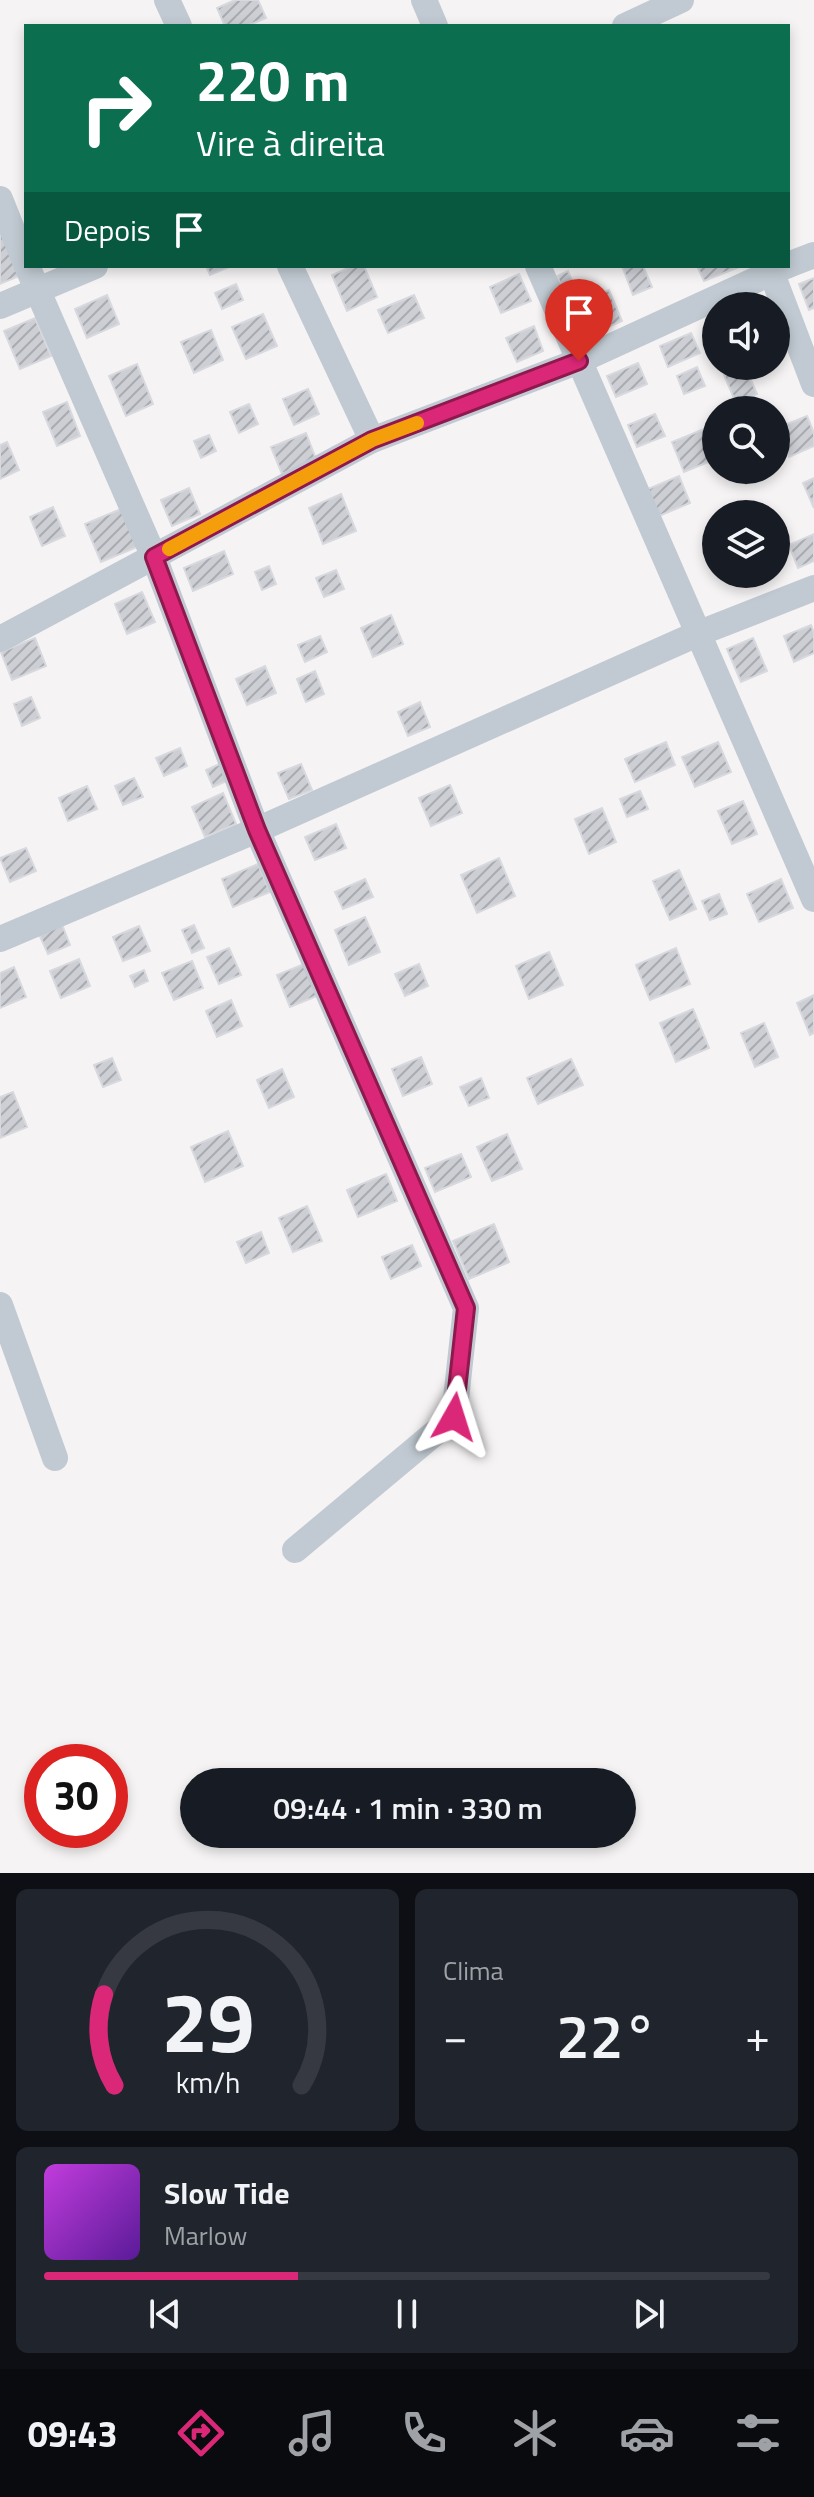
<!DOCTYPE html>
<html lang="pt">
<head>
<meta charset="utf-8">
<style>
  body { margin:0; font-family:"Titillium Web",sans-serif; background:#20242c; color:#f1f3f6; height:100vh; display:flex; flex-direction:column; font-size:30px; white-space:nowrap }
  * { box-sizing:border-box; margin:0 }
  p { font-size:26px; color:#9ea1a6 }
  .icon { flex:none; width:44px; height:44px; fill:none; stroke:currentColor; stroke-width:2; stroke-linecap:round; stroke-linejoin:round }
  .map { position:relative; height:1873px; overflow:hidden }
  .panel { display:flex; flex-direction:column; gap:16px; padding:16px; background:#0d0f14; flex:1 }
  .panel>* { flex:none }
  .hud { position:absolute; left:24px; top:24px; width:766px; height:244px; border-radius:0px; box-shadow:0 4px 12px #0003; background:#0b6e4f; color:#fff; overflow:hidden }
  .fabs { position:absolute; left:702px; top:292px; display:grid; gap:16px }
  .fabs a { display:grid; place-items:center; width:88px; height:88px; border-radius:50%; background:#171b24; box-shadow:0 4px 12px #0003; font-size:40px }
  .speed { position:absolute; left:24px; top:1744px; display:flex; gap:16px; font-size:40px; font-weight:700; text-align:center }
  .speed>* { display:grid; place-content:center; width:104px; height:104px; border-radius:50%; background:#171b24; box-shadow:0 4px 12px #0003; line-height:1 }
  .speed .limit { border:12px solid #d22; background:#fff; color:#111 }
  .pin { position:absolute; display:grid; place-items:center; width:68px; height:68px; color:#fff; margin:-82px -34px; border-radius:50% 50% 50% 0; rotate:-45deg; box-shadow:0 0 8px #0007 }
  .pin .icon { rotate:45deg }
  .me { position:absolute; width:88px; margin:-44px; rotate:6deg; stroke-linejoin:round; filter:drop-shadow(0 0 6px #0008) }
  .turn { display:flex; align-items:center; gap:28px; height:168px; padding:0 40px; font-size:36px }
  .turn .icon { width:104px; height:104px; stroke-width:2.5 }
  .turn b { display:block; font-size:56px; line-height:68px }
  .then { display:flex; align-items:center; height:76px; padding:0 40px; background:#0003; gap:16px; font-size:30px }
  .big { font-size:60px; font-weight:600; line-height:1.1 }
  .panel .tile { flex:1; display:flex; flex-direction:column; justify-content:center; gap:12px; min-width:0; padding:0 28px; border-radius:12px; background:#20242c }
  .panel .dial { align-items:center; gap:0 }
  .dial svg { height:208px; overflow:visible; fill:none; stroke:#363941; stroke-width:7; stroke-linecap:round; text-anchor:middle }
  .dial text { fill:#f1f3f6; stroke:none }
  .song { display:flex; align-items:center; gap:24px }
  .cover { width:96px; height:96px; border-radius:12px; background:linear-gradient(135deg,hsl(290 70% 55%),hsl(270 70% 35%)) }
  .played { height:8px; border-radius:4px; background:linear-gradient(90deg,#db2777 35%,#363941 35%) }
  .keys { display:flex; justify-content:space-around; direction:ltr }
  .heat { display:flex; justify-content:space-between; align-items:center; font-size:44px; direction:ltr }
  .panel .tiles { flex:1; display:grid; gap:16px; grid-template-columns:1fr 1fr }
  .tile:last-child { grid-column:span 2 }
  .trip { position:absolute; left:180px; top:1768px; width:456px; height:80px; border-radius:40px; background:#171b24; box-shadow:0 4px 12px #0003; font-weight:600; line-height:80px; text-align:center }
  .tab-bar { display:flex; height:128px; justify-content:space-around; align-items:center; background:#090b0e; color:#9ea1a6 }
  .tab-bar .icon { width:56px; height:56px }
  .tab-bar .selected { color:#db2777 }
  .tab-bar b { font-size:36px; color:#f1f3f6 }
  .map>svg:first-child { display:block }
</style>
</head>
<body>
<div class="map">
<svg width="814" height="1873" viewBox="0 0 814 1873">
  <defs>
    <pattern id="building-hatch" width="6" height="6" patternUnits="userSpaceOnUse" patternTransform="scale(2)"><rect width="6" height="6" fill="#cdcfd5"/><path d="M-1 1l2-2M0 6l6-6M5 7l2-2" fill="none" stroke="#a8abb0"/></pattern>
  </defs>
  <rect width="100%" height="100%" fill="#f5f3f3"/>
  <g fill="url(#building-hatch)" stroke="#d7d9de" stroke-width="2">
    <polygon points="235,0 258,0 266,18 246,26 225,26 217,8"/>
    <polygon points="2,233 19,276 0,284 0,234"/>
    <polygon points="206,266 231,266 210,275"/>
    <polygon points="353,266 364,266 377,297 347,311 332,275"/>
    <polygon points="622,266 643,266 652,287 633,295"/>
    <polygon points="697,266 739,266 739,267 704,281"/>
    <polygon points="568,271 573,283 562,288 557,276"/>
    <polygon points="519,274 531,301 501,313 490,287"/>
    <polygon points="814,278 814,308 809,310 799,284"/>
    <polygon points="236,284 243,300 222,309 215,293"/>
    <polygon points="609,290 622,321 590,335 577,303"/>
    <polygon points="107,295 119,324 87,338 75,309"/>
    <polygon points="414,295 424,318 388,333 378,310"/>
    <polygon points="263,314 277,346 246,359 232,327"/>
    <polygon points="35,318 51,356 20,369 4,331"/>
    <polygon points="534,326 543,351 517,362 506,338"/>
    <polygon points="211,330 223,360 194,373 181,342"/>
    <polygon points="691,333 700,353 668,367 660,346"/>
    <polygon points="638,363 647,384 616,397 607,376"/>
    <polygon points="137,364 153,404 126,416 109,376"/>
    <polygon points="745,366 757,394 736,403 724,375"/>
    <polygon points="697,367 705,386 684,394 677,376"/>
    <polygon points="308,389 319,414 294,425 283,399"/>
    <polygon points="67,402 80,436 57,446 43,412"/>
    <polygon points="249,404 258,424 239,433 230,412"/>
    <polygon points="655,414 665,436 637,447 628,425"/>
    <polygon points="807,416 814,433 814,446 789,457 777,428"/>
    <polygon points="704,429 716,459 684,472 672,442"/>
    <polygon points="306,433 316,459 282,474 271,447"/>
    <polygon points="209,435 216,451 201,458 194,441"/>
    <polygon points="7,442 19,470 0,479 0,445"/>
    <polygon points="740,470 762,470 765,476 746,484"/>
    <polygon points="679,476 690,503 659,516 648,489"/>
    <polygon points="814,478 814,508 803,483"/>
    <polygon points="189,488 200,514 172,526 161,500"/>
    <polygon points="341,494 356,531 323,544 309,508"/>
    <polygon points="53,507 65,536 42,546 30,517"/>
    <polygon points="121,509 137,547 101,562 85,524"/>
    <polygon points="814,534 814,561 798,568 789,545"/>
    <polygon points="224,551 233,574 193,591 184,568"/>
    <polygon points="269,566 276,584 262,590 255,572"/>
    <polygon points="336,570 344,589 324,597 316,578"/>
    <polygon points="142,592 155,622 127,634 115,604"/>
    <polygon points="391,615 403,644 373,657 361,628"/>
    <polygon points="811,625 814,633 814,653 794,662 784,636"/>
    <polygon points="320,636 327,652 305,662 298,645"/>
    <polygon points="35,638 46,666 12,680 1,652"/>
    <polygon points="753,638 767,671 741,682 727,649"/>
    <polygon points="265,666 276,693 247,705 236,679"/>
    <polygon points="315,671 324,694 306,702 297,679"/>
    <polygon points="31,697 40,718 22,726 14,704"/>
    <polygon points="420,702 430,727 408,736 398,712"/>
    <polygon points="666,742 675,765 635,782 625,759"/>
    <polygon points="718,742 731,772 695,787 682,757"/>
    <polygon points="180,748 187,766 164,776 156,758"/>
    <polygon points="222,763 229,780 213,787 206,770"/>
    <polygon points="301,764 312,790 289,799 278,773"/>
    <polygon points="134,778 143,797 123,805 115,786"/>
    <polygon points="450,785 462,813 431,826 419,798"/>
    <polygon points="87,786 97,809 68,821 59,798"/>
    <polygon points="640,791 648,809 627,817 620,799"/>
    <polygon points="223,793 236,824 205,837 192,807"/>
    <polygon points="743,801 757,834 732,844 718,811"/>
    <polygon points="602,808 616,842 589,854 575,819"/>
    <polygon points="336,824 346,848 315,860 305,837"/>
    <polygon points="26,848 36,871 10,882 0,858"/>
    <polygon points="499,858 515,896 477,913 461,875"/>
    <polygon points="258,864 270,892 233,907 222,879"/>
    <polygon points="679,870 696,909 670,920 653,881"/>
    <polygon points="365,879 373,897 343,909 335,892"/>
    <polygon points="781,879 793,908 759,922 747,894"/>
    <polygon points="719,894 727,914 710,920 702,901"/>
    <polygon points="365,917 380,952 349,965 335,930"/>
    <polygon points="61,922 70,945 48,954 38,932"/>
    <polygon points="194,925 204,948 192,953 182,930"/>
    <polygon points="139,926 150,951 123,961 113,937"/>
    <polygon points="229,948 241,975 219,984 207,957"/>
    <polygon points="676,948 690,984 650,1000 636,965"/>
    <polygon points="549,952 563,985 529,999 516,966"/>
    <polygon points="79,959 90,986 61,998 50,971"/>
    <polygon points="192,961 203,988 174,1000 162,973"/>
    <polygon points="304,964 317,996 290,1007 277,975"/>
    <polygon points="419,964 428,986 405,996 395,974"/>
    <polygon points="14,967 26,997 0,1008 0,973"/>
    <polygon points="144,970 148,981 135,987 130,976"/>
    <polygon points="814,995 814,1033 810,1035 797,1003"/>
    <polygon points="231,1000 242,1026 217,1037 206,1011"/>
    <polygon points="693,1009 709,1048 676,1062 660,1023"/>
    <polygon points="764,1023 778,1057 755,1067 741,1033"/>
    <polygon points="421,1057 432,1084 403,1096 392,1069"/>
    <polygon points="112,1058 121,1080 103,1087 94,1065"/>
    <polygon points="571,1059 583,1085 538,1104 527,1078"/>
    <polygon points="282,1069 294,1097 269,1108 257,1080"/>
    <polygon points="481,1078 489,1098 469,1106 460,1087"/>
    <polygon points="13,1092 27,1127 0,1138 0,1097"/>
    <polygon points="228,1131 243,1166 205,1182 191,1147"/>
    <polygon points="507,1134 522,1169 492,1181 477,1147"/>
    <polygon points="461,1154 471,1177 435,1192 425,1168"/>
    <polygon points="386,1174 397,1201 358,1217 347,1190"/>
    <polygon points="307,1206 322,1241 293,1252 279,1218"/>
    <polygon points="494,1224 509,1262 469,1279 453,1241"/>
    <polygon points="261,1232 269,1253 246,1263 237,1242"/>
    <polygon points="412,1245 421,1266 391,1279 382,1257"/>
  </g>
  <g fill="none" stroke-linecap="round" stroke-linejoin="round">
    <g stroke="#c1cad2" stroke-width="26">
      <polyline points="167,0 179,26"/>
      <polyline points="424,0 435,26"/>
      <polyline points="625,26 681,0"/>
      <polyline points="0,199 26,264"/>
      <polyline points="788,265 814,255"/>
      <polyline points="27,266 154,557 257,830 466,1308 454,1417 295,1550"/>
      <polyline points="290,266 372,440 579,361 786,266"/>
      <polyline points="538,266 814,899"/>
      <polyline points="769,266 814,384"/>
      <polyline points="0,306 95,266"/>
      <polyline points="0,639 372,440"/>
      <polyline points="0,939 257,830 697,634 814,588"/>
      <polyline points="0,1305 55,1458"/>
    </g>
  </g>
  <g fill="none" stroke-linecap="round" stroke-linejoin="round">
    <g stroke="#8e194d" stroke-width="20">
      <polyline id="route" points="454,1417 466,1308 257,830 154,557 372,440 579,361"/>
    </g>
    <use href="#route" stroke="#db2777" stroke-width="14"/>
    <polyline stroke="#f59e0b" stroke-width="14" points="169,549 372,440 417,423"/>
  </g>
</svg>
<div class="fabs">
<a><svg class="icon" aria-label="sound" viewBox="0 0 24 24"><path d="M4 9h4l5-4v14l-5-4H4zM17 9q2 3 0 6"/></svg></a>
<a><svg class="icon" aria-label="search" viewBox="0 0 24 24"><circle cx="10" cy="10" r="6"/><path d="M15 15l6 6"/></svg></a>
<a><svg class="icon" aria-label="layers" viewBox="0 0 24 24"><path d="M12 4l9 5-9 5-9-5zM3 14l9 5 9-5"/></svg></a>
</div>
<div class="speed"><div class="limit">30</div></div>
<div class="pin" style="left:579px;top:361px;background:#d93025"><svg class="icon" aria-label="arrive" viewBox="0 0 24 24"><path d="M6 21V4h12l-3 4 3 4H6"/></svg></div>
<svg class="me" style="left:454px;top:1417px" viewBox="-20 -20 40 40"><path d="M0-17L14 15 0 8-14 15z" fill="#db2777" stroke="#fff" stroke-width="4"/></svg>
<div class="trip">09:44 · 1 min · 330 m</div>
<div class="hud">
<div class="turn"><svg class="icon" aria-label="right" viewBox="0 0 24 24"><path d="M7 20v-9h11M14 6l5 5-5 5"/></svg><div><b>220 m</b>Vire à direita</div></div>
<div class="then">Depois<svg class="icon" aria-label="arrive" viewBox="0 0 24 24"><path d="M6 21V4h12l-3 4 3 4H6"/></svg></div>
</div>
</div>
<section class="panel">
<div class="tiles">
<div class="tile dial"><svg viewBox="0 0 100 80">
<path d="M14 69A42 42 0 1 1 86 69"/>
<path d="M14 69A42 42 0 0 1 10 34" stroke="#db2777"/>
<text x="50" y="56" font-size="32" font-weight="700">29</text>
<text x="50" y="72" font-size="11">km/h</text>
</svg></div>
<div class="tile"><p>Clima</p>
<div class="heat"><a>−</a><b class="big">22°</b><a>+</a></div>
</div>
<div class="tile">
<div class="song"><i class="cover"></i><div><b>Slow Tide</b><p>Marlow</p></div></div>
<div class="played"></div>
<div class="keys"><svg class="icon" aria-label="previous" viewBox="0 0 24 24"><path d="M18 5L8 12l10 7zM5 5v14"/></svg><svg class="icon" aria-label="pause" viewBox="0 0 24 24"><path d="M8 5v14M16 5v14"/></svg><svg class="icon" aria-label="next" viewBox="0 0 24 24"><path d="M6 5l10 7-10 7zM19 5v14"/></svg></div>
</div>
</div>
</section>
<nav class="tab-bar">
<b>09:43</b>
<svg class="icon selected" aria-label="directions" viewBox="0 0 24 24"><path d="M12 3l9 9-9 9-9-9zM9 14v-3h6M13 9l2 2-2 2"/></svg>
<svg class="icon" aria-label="music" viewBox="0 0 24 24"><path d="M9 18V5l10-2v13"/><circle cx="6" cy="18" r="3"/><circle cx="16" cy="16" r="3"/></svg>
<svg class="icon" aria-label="phone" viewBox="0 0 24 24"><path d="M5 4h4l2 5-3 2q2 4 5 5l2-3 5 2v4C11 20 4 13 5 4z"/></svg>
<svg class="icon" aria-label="climate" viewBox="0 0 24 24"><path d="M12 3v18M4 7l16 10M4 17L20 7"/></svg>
<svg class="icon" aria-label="car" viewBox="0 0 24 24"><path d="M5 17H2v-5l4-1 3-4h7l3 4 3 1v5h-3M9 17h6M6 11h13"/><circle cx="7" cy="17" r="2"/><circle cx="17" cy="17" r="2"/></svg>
<svg class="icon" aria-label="filters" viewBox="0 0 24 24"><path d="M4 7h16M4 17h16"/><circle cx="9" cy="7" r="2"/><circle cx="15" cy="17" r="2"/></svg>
</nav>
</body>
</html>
